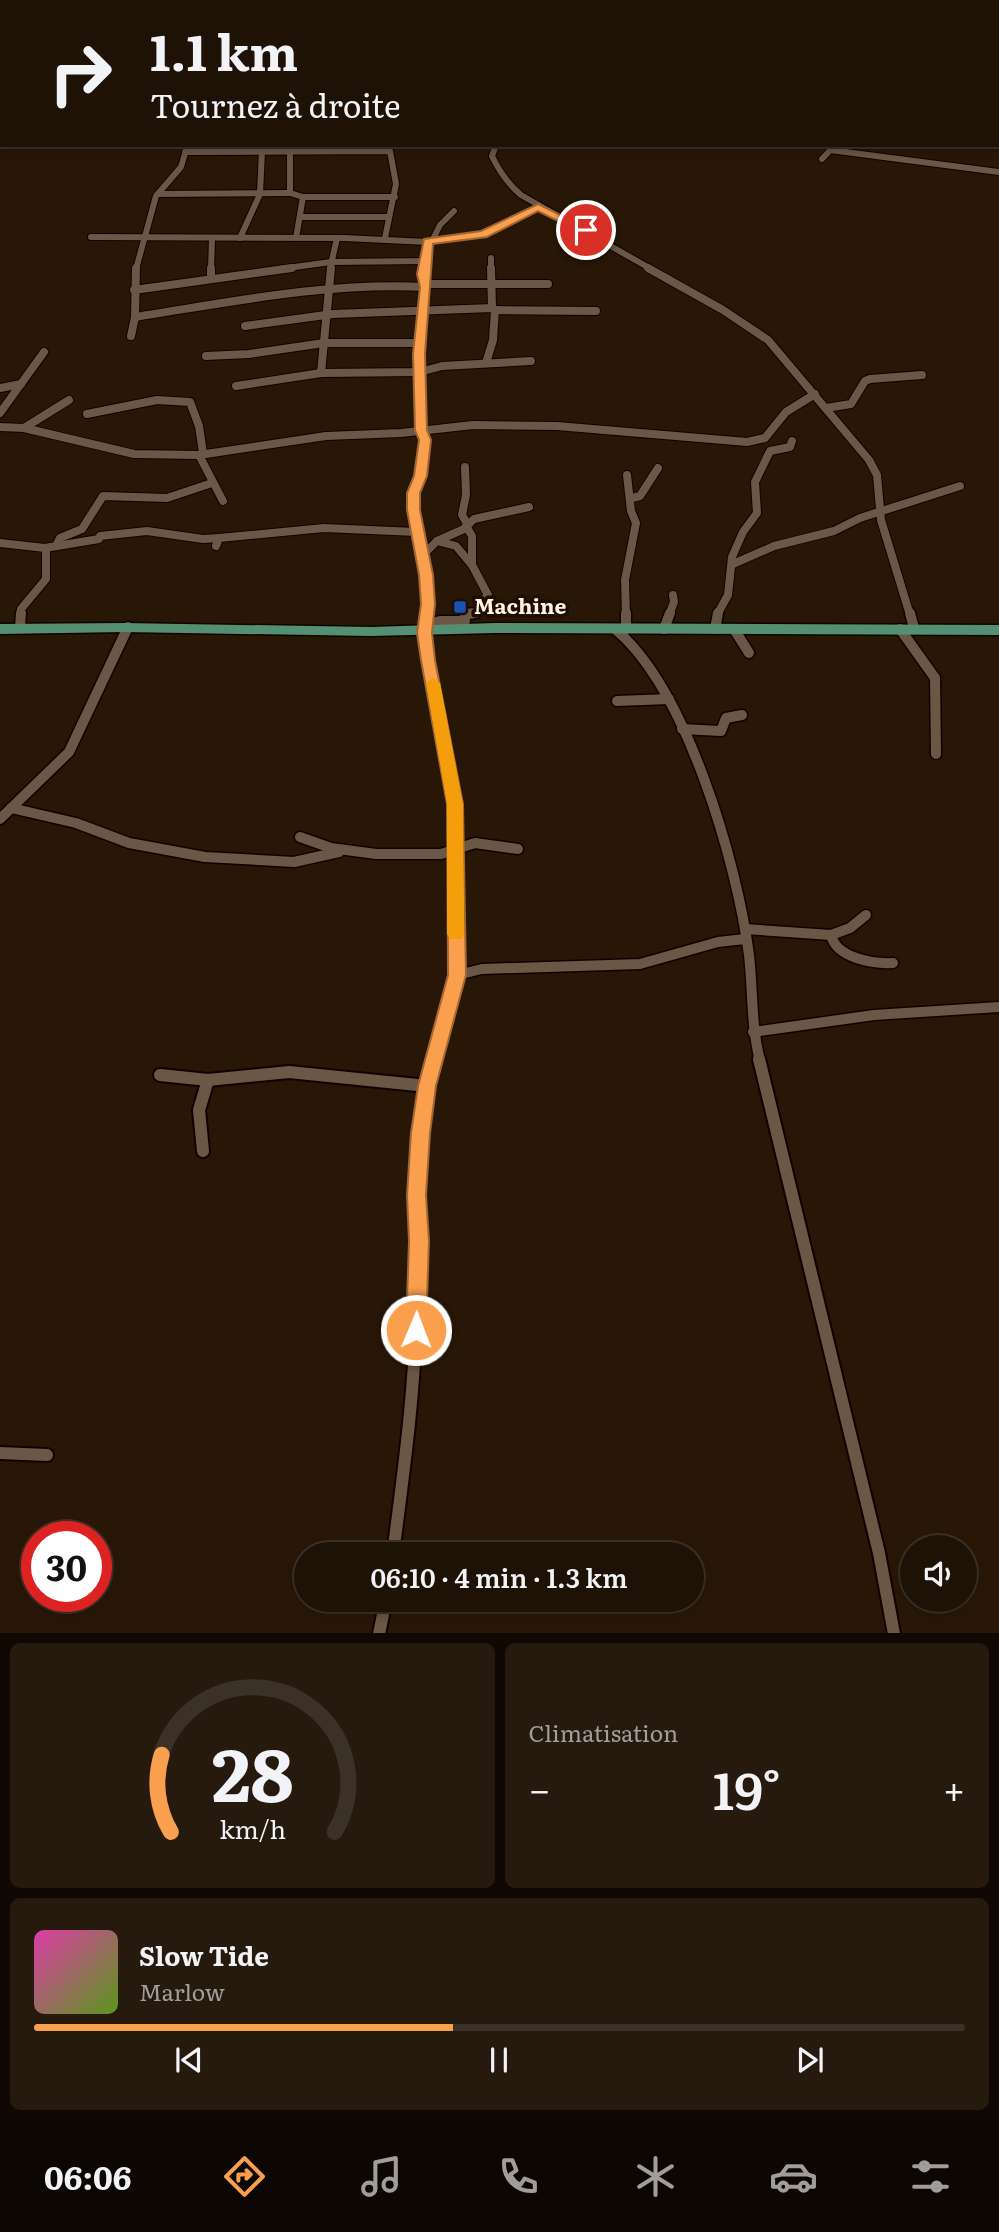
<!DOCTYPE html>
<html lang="fr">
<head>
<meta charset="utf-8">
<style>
  body { margin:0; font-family:Literata,serif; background:#261a0f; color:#f1f3f6; height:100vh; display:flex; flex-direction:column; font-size:26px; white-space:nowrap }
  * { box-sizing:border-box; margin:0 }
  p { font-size:23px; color:#a19d9a }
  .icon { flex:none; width:38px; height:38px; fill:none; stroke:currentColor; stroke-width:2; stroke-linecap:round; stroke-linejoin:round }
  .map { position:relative; height:1633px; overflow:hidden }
  .details { display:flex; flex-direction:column; gap:10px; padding:10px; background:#100903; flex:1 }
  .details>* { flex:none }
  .banner { position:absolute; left:0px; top:0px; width:999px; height:147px; box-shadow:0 4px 10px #0003,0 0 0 2px #3c3127; background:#1e1105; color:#f1f3f6; overflow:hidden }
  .buttons { position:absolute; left:900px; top:1535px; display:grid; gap:14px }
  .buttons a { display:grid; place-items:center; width:77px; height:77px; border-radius:50%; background:#1e1105; box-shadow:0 4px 10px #0003,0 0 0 2px #3c3127; font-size:35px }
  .speed { position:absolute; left:21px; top:1521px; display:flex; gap:14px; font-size:35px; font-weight:700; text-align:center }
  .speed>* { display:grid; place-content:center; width:91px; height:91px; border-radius:50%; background:#1e1105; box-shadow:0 4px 10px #0003,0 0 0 2px #3c3127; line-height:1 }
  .speed .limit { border:10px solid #d22; background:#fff; color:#111 }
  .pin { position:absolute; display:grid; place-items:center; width:60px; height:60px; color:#fff; margin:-30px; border:4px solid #fff; border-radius:50%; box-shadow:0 2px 7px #0007 }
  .me { position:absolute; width:77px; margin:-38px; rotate:1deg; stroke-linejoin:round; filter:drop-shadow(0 0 5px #0008) }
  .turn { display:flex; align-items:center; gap:24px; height:147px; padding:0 35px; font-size:32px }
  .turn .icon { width:91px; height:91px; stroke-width:2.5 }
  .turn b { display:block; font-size:49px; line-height:60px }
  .big { font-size:52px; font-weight:600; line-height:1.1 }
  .details .widget { flex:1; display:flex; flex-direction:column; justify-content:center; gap:10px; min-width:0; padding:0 24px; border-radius:10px; background:#261a0f }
  .details .dial { align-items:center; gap:0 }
  .dial svg { height:182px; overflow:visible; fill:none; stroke:#3c3127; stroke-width:7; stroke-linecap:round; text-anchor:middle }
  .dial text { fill:#f1f3f6; stroke:none }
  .song { display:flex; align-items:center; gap:21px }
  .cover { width:84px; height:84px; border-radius:10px; background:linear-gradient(135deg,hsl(320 70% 55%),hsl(90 70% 35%)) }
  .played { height:7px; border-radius:4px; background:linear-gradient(90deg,#f99f4d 45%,#3c3127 45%) }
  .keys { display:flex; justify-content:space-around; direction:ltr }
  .heat { display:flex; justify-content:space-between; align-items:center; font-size:38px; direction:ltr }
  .details .tiles { flex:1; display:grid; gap:10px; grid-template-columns:1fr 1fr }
  .widget:last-child { grid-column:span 2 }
  .trip { position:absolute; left:294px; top:1542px; width:410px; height:70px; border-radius:35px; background:#1e1105; box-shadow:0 4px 10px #0003,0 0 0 2px #3c3127; font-weight:600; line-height:70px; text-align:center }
  .menu { display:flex; height:112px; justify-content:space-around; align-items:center; background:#0c0702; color:#a19d9a }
  .menu .icon { width:49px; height:49px }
  .menu .active { color:#f99f4d }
  .menu b { font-size:32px; color:#f1f3f6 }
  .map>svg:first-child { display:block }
</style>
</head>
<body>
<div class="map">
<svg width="999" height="1634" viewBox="0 0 999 1634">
  <rect width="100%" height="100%" fill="#281707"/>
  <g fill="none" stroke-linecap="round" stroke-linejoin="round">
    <g stroke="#100300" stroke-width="8">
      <g id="minor-far3">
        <polyline points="703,0 709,2"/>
        <polyline points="382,2 384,0"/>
        <polyline points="748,2 751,0"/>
        <path d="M 496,145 L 492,156 C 499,171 508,184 521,195 L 651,269"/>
        <polyline points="290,150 290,193 303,197 296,238"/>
        <polyline points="830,150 999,172"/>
        <polyline points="185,152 390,151 396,184 385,238"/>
        <polyline points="822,159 834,146"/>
        <polyline points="158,194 290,193"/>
        <polyline points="303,197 395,197"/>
        <polyline points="300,217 388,217"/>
        <polyline points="91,237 344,238 428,242"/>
        <polyline points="240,238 260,194 262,151"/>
        <polyline points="432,241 440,225 454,211"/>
        <polyline points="491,258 491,269"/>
        <polyline points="136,269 156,196 181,167 187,147"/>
        <polyline points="211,269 212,239"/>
        <polyline points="280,269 331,262 425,261"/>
        <polyline points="330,269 337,238"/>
        <polyline points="426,269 428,242 483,234 538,207"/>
      </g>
    </g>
    <g stroke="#100300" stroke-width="10">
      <g id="minor-far2">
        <path d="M 426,268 L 419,354 L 421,430 C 430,452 417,473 414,494 C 409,532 432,574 426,615"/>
        <polyline points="491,268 492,308"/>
        <polyline points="648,268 723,310 768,340 869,460 877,475 881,520 910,615"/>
        <polyline points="211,278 211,268"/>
        <polyline points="425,284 548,284"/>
        <polyline points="134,290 292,268"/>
        <polyline points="495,310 596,311"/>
        <path d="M 135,317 C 232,302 327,282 425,287"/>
        <polyline points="245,326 333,314 492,308 495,310 493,340 486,363"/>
        <polyline points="131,336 135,317 136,268"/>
        <polyline points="206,356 249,354 324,343 420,343"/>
        <polyline points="321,373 331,268"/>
        <polyline points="236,386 321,373 420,372 442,366 531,361"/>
        <polyline points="0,388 21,384"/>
        <polyline points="826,408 851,404 865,381 870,379 922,375"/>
        <polyline points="0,413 44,352"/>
        <polyline points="87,414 157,400 190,402 199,426 203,453"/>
        <polyline points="0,427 24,428 134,454 199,455 326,436 401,433 473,425 557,426 747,442 765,438 786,412 815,394"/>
        <polyline points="24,428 69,400"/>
        <polyline points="199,455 223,501"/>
        <polyline points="465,467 466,495 462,515 468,525"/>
        <polyline points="632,498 640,496 658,468"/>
        <polyline points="437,541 456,546 471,564"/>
        <polyline points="0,543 45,548 99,539 100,536 147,531 203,539 219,538"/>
        <polyline points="56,546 60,538 82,529 103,496 167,498 212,483"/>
        <polyline points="216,546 219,538 324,528 416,532"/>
        <polyline points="422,556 437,541 464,529 474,519 529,507"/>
        <polyline points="733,564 774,546 834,531 860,518 960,486"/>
        <polyline points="21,615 21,609 46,579 46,548"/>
        <polyline points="465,615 476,614 480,603 488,595 472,565 472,536 466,526"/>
        <polyline points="626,615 625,580 636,523 631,511 627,475"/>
        <polyline points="669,615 674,602 673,595"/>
        <polyline points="717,615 728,595 732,557 743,532 757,513 755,482 770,451 790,447 792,441"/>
      </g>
    </g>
    <g stroke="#100300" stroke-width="13">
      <g id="minor-far1">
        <polyline points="427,613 424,633 428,661 455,804 457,975 434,1061"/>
        <polyline points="626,613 626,629"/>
        <polyline points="910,613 914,628"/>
        <polyline points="426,625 440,621 465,621 465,614 476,613"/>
        <polyline points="20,627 21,613"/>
        <path d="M 615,629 C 687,689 737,863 749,955 C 753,990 751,1025 760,1061"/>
        <polyline points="664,629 670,613"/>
        <polyline points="715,629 718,613"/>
        <polyline points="734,629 749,653"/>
        <polyline points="900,629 935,678 936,754"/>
        <polyline points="617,701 669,699"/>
        <polyline points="682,729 721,731 726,718 742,715"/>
        <polyline points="11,808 76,823 129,843 205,857 294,862 339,852"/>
        <polyline points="0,819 69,752 128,627"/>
        <polyline points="300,837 331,848 376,854 441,854 475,843 518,849"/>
        <polyline points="745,929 831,935 850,928 866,915"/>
        <path d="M 831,935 C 836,958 873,964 893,963"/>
        <polyline points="457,975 482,969 640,964 718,942 745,939"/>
        <polyline points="753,1032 874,1015 999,1007"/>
      </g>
    </g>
    <g stroke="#100300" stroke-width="16">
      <g id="minor">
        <polyline points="759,1059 879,1553 894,1634"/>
        <polyline points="160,1075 208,1080 289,1072 427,1086"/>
        <polyline points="203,1151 199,1110 208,1080"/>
        <polyline points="0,1453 47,1455"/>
        <path d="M 393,1554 C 403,1476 414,1399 416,1320 C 419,1232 411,1144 434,1059"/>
        <polyline points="379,1634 386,1600"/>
      </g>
    </g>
    <g stroke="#100300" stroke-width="3">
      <polygon id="trunk" points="124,623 371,627 495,623 999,625 999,635 495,633 371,636 124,632 0,634 0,624"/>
    </g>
    <use href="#minor-far3" stroke="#6a5745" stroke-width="6"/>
    <use href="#minor-far2" stroke="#6a5745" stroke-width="8"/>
    <use href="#minor-far1" stroke="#6a5745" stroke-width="10"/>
    <use href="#minor" stroke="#6a5745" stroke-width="12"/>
    <use href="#trunk" fill="#548f72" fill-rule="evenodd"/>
  </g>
  <polygon fill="#f99f4d" stroke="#a26732" stroke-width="2" points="538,204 591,230 582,233 538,211 487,237 433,244 425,354 427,430 431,440 427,476 420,493 420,510 433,575 435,604 432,633 435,660 463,804 466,975 436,1086 430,1133 426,1195 429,1241 426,1330 423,1337 416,1339 409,1337 406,1330 409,1241 407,1195 411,1133 418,1086 448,975 447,804 421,660 417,633 421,604 419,575 407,510 407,493 414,476 419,440 415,430 413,354 420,287 417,274 424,239 481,231"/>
  <polygon fill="#f59e0b" points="433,678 440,683 463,804 464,934 462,939 450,939 447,934 447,804 426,683"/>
  <rect fill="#1a4fb4" stroke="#1e0e01" stroke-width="2.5" x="453" y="600" width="14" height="14" rx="3.5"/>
  <g text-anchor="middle" stroke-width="7" stroke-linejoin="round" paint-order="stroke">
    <g font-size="21" font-weight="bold" fill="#fff3e8" stroke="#1e0e01" text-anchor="start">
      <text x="474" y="614">Machine</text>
    </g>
  </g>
</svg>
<div class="buttons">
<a><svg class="icon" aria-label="sound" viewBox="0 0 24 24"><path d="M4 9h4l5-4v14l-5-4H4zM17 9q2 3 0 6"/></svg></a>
</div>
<div class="speed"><div class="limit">30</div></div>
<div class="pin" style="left:586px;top:230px;background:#d93025"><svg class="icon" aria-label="arrive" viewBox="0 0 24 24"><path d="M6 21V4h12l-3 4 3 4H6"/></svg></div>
<svg class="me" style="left:416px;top:1330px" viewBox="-20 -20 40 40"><circle r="17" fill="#f99f4d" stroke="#fff" stroke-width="3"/><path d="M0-11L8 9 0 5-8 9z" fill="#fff"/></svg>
<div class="trip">06:10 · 4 min · 1.3 km</div>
<div class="banner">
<div class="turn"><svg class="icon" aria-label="right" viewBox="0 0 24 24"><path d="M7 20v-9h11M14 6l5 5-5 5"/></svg><div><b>1.1 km</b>Tournez à droite</div></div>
</div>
</div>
<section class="details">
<div class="tiles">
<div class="widget dial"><svg viewBox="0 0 100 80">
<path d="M14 69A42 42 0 1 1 86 69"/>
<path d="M14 69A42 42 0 0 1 10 35" stroke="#f99f4d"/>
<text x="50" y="56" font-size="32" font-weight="700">28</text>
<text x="50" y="72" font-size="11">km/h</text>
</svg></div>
<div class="widget"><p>Climatisation</p>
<div class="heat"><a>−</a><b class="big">19°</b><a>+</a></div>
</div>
<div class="widget">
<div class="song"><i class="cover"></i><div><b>Slow Tide</b><p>Marlow</p></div></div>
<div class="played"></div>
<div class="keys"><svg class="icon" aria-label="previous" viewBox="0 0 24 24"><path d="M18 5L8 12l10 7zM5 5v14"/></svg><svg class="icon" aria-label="pause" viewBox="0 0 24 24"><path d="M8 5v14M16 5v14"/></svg><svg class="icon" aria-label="next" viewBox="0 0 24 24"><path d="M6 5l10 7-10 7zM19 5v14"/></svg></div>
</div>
</div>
</section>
<nav class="menu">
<b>06:06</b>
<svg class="icon active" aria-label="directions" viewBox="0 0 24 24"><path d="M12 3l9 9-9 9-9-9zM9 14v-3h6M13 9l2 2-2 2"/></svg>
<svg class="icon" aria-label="music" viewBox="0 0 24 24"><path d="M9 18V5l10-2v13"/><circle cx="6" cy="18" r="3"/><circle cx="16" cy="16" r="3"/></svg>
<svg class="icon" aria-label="phone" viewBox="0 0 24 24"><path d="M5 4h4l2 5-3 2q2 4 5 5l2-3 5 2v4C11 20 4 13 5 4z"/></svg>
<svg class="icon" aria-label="climate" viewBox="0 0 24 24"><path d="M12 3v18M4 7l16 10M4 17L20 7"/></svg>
<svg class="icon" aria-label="car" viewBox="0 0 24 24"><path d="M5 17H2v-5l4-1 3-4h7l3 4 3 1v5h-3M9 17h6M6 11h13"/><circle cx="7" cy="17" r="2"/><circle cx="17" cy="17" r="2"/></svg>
<svg class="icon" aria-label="filters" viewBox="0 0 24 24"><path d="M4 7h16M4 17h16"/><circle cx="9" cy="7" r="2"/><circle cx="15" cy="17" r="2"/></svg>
</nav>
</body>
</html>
